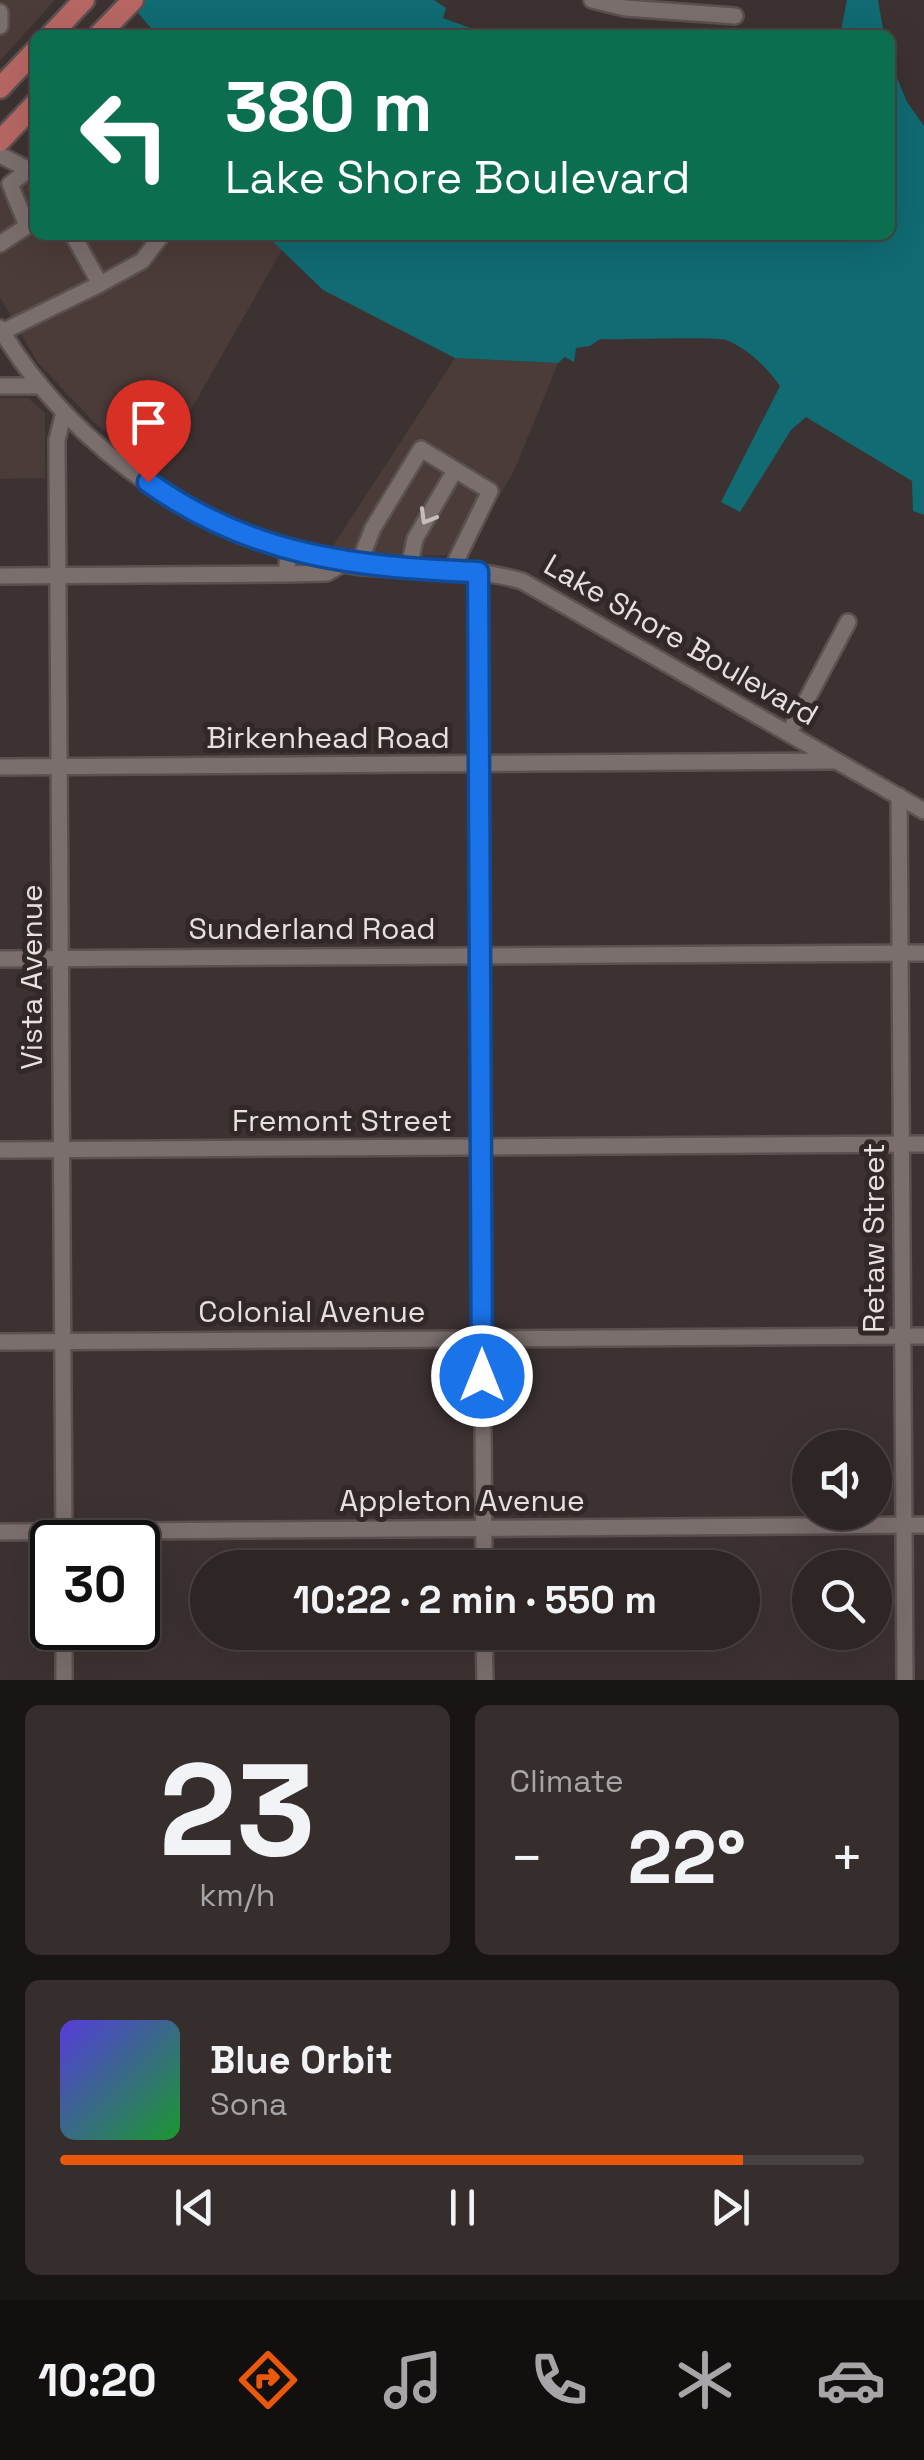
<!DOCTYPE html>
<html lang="en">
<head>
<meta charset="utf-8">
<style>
  body { margin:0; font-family:"Space Grotesk",sans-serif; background:#352e2d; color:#f1f3f6; height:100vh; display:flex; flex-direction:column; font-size:38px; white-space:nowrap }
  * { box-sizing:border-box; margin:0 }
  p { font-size:32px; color:#a7a5a7 }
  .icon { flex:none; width:55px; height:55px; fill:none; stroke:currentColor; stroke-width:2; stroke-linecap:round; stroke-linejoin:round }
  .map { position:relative; height:1680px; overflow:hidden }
  .side { display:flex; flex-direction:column; gap:25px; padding:25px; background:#191514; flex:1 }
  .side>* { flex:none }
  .guide { position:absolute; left:30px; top:30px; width:865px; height:210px; border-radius:15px; box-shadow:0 10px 40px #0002,0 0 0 2px #484342; background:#0b6e4f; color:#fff; overflow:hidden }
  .tools { position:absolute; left:792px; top:1430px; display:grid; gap:20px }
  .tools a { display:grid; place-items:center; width:100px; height:100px; border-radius:50%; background:#2d2625; box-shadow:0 10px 40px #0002,0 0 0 2px #484342; font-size:50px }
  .speed { position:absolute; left:30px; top:1520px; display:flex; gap:20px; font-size:50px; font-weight:700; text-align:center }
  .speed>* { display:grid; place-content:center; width:130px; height:130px; border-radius:50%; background:#2d2625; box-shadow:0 10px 40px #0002,0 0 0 2px #484342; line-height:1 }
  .speed .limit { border:5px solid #111; border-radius:15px; background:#fff; color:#111 }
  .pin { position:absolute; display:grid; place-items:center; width:85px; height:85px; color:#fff; margin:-102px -42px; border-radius:50% 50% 50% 0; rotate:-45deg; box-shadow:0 0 10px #0007 }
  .pin .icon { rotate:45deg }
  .me { position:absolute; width:110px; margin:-55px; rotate:0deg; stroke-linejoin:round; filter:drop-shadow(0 0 8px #0008) }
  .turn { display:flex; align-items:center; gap:35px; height:210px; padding:0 30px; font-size:45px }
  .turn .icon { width:130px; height:130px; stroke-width:2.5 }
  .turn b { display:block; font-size:70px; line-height:85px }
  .big { font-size:75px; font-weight:700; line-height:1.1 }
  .side .tile { flex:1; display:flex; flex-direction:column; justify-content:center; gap:15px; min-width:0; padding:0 35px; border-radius:15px; background:#352e2d }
  .side .dial { align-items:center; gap:0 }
  .dial b { font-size:130px; line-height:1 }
  .song { display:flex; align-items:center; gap:30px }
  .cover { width:120px; height:120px; border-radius:15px; background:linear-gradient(135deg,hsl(250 70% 55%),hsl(130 70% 35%)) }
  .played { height:10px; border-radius:5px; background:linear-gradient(90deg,#ea580c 85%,#484342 85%) }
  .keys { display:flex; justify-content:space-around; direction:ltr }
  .heat { display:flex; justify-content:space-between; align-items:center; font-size:55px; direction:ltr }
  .side .tiles { flex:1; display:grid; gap:25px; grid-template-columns:1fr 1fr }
  .tile:last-child { grid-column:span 2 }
  .trip { position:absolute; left:190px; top:1550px; width:570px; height:100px; border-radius:50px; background:#2d2625; box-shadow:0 10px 40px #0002,0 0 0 2px #484342; font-weight:700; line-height:100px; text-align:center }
  .tabs { display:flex; height:160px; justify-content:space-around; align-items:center; background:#120f0f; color:#a7a5a7 }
  .tabs .icon { width:70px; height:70px }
  .tabs .active { color:#ea580c }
  .tabs b { font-size:45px; color:#f1f3f6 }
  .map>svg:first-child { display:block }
</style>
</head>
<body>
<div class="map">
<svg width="924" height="1680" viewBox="0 0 924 1680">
  <rect width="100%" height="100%" fill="#3c3231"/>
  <g fill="#4b3b39">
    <polygon points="0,0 55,0 0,61"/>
    <polygon points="35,151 35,235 266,235 282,250 156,471 95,423 38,363 0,297 0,183"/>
    <polygon points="455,358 558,363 514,471 465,555 389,556 331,549"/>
    <polygon points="0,398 28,398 45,413 45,478 0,479"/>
  </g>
  <g fill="#106b73">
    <polygon points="127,0 434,0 446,8 443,18 489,35 157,35"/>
    <polygon points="847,0 878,0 884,35 840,35"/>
    <path d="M 890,61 L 907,102 L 924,126 L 924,515 L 913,511 L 912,481 L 806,417 L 791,430 L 740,512 L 721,502 L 780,386 C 767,367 748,349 726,340 C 716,336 623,340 600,339 L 590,346 L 576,348 L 574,362 L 565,357 L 558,363 L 455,358 L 323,290 L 266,235 L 890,235 Z"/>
  </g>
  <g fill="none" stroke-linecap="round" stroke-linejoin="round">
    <g stroke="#5a5150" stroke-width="20">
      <g id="minor">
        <polyline points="592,0 625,8 735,16"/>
        <polyline points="0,12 0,26"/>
        <polyline points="0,155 35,173"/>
        <polyline points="0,244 27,226 10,184 35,165"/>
        <polyline points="100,284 142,261 162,235"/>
        <path d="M 0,328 C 72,451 214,547 356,566 C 412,573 468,565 522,581 L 924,811"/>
        <polyline points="2,332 100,284 73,235"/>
        <polyline points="0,386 40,386"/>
        <polyline points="64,412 57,440 64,1542"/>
        <polyline points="358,566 373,528 421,449 490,491 451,571"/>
        <polyline points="409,569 415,539 455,470"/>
        <polyline points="477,572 484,1568"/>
        <polyline points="286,574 327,573 344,563"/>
        <polyline points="0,576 286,574 289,549"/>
        <polyline points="789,733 848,622"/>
        <polyline points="0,767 836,761"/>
        <polyline points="899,796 905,1680"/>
        <polyline points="0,959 924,953"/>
        <polyline points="0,1150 924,1144"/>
        <polyline points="0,1342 924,1336"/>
        <polyline points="0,1532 924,1525"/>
        <polyline points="484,1632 485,1680"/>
        <polyline points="64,1680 64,1628"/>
      </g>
    </g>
    <g stroke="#5a5150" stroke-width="25">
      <g id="major">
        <polyline points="51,35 84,0"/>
        <polyline points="99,35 133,0"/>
        <polyline points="0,88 35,51"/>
        <polyline points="0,141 35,104"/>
      </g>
    </g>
    <use href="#minor" stroke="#7b6f6e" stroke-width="15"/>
    <use href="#major" stroke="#b66763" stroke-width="20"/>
  </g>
  <defs><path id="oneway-chevron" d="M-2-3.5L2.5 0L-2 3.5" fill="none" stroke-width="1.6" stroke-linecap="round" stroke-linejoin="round" transform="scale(2.5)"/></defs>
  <use stroke="#c6bebd" href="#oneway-chevron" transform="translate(427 517) rotate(120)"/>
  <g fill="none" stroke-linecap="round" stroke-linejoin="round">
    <g stroke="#114b97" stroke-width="25">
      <path id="route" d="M 148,482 C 251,556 354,567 478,572 L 482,1376"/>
    </g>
    <use href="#route" stroke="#1a73e8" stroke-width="18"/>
  </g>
  <g text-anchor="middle" stroke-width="10" stroke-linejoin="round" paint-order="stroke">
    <g font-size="30" fill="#e6e0df" stroke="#312827">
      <text transform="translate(681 640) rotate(30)" y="10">Lake Shore Boulevard</text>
      <text x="328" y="748">Birkenhead Road</text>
      <text x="312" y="939">Sunderland Road</text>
      <text transform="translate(32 977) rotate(-90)" y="10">Vista Avenue</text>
      <text x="342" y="1131">Fremont Street</text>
      <text transform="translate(874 1238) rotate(-90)" y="10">Retaw Street</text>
      <text x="312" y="1322">Colonial Avenue</text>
      <text x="462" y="1511">Appleton Avenue</text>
    </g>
  </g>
</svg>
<div class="tools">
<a><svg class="icon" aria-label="sound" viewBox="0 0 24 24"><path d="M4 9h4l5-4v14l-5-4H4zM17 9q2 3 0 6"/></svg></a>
<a><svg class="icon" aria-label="search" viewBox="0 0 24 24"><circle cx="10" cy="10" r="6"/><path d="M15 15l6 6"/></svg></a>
</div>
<div class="speed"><div class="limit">30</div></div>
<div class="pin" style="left:148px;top:482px;background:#d93025"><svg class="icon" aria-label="arrive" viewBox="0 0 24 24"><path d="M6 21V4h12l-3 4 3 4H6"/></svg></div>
<svg class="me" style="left:482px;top:1376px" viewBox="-20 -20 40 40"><circle r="17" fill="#1a73e8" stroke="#fff" stroke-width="3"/><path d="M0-11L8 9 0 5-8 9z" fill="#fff"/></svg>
<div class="trip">10:22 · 2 min · 550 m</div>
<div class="guide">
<div class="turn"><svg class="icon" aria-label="left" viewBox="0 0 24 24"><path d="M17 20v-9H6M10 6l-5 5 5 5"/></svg><div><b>380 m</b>Lake Shore Boulevard</div></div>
</div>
</div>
<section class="side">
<div class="tiles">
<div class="tile dial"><b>23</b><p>km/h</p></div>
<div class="tile"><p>Climate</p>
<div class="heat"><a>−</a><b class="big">22°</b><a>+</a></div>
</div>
<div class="tile">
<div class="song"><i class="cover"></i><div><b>Blue Orbit</b><p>Sona</p></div></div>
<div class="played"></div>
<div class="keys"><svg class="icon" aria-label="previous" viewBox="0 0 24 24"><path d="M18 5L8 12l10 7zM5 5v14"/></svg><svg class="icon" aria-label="pause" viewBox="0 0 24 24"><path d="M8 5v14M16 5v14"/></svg><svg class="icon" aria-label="next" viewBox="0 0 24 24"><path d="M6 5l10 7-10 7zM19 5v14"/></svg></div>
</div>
</div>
</section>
<nav class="tabs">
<b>10:20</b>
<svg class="icon active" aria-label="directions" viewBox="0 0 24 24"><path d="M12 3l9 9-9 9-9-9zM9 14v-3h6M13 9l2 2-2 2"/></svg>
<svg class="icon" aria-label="music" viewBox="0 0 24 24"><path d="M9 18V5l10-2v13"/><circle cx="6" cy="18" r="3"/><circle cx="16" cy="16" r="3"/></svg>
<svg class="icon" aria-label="phone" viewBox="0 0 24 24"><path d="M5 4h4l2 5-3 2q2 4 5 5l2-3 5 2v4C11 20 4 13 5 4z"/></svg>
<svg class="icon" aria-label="climate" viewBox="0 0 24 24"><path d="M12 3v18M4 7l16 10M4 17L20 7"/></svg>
<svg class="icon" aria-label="car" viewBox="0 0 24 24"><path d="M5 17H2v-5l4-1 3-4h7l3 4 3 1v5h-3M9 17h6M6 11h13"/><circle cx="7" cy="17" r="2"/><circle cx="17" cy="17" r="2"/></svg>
</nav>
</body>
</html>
